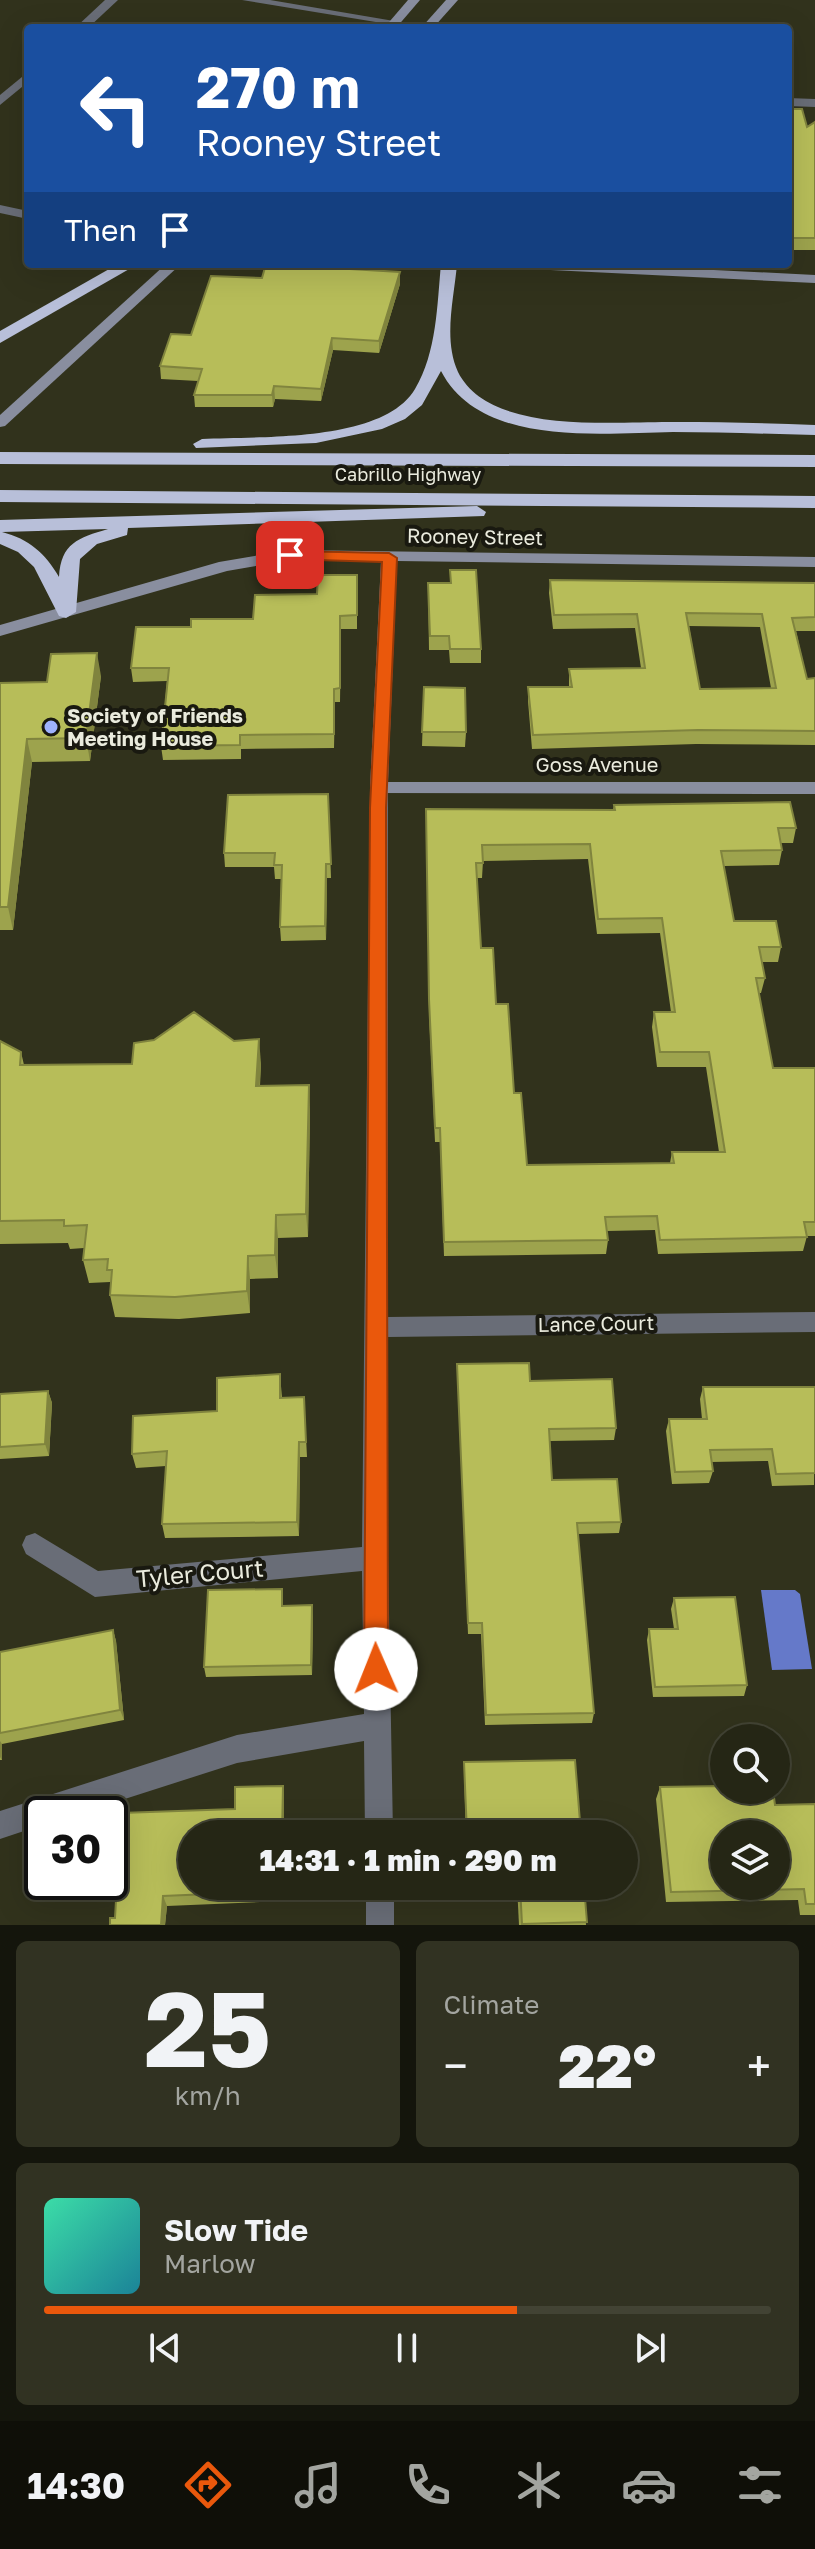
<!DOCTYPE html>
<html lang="en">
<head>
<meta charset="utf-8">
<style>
  body { margin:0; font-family:"Golos Text",sans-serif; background:#313222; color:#f1f3f6; height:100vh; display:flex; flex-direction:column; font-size:30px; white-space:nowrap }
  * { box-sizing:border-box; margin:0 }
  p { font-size:26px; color:#a3a5a0 }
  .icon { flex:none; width:44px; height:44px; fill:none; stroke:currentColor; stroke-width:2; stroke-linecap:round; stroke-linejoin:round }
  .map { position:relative; height:1925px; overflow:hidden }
  .details { display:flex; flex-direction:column; gap:16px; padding:16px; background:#14150c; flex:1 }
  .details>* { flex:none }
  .guide { position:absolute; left:24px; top:24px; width:768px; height:244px; border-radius:8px; box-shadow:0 8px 32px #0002,0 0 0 2px #424334; background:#1a4fa0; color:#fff; overflow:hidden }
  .controls { position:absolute; left:710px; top:1724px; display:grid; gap:16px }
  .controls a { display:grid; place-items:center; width:80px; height:80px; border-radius:50%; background:#252615; box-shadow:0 8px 32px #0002,0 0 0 2px #424334; font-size:40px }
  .speed { position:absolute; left:24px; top:1796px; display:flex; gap:16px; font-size:40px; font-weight:700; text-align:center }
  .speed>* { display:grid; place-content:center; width:104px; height:104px; border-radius:50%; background:#252615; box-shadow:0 8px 32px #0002,0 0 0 2px #424334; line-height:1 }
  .speed .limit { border:4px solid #111; border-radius:12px; background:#fff; color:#111 }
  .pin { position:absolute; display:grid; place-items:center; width:68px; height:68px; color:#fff; margin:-34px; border-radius:16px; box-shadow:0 4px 12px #0006 }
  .me { position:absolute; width:88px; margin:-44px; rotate:359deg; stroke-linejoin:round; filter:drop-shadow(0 0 6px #0008) }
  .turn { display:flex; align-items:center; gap:28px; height:168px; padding:0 40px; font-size:36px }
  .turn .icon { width:104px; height:104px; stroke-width:2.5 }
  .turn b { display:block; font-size:56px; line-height:68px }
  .then { display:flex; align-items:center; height:76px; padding:0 40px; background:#0003; gap:16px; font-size:30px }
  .big { font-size:60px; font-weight:800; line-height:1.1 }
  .details .card { flex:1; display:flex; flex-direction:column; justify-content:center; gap:12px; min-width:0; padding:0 28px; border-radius:12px; background:#313222 }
  .details .dial { align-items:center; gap:0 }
  .dial b { font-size:104px; line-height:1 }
  .song { display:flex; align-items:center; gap:24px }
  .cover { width:96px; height:96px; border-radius:12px; background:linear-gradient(135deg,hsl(160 70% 55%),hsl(190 70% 35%)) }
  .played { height:8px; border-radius:4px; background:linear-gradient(90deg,#ea580c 65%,#424334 65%) }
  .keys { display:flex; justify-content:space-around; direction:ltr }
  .heat { display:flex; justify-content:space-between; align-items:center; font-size:44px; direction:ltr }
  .details .tiles { flex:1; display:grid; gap:16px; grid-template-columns:1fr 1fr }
  .card:last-child { grid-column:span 2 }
  .trip { position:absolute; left:178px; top:1820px; width:460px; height:80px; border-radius:40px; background:#252615; box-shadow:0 8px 32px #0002,0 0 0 2px #424334; font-weight:800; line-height:80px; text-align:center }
  .tab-bar { display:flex; height:128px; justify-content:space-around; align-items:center; background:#0f0f08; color:#a3a5a0 }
  .tab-bar .icon { width:56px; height:56px }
  .tab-bar .active { color:#ea580c }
  .tab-bar b { font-size:36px; color:#f1f3f6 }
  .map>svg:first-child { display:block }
</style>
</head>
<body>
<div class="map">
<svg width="815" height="1925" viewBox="0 0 815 1925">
  <rect width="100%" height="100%" fill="#31321c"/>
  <polygon fill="#6579c9" points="761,1590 795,1590 800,1594 812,1669 772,1670"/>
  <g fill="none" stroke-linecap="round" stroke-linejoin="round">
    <g fill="#696d77" fill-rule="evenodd">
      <polygon points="105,0 118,0 88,28 75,28"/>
      <polygon points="242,0 270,0 400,22 394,25"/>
      <polygon points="28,72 28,82 0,105 0,95"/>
      <polygon points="788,98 815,99 815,107 788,106"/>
      <polygon points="0,205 28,211 28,219 0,213"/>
      <polygon points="379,782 388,788 388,1317 815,1312 815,1332 388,1337 388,1558 393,1834 365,1834 364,1741 237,1763 78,1814 42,1814 42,1825 0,1839 0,1811 237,1735 364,1714 362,1571 95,1597 26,1554 22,1545 26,1536 35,1533 98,1571 362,1547 370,788"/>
      <rect x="366" y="1886" width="28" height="39"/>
    </g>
    <g fill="#898e9f" fill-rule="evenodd">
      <polygon points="408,0 420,0 396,28 384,28"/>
      <polygon points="446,0 458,0 433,28 421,28"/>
      <polygon points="166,264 181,264 5,426 0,427 0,415"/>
      <polygon points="503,264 593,264 815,275 815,283 510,268"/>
      <polygon points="290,550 815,557 815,567 397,561 388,782 815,782 815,794 373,793 370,788 381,561 290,560 227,571 0,636 0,625 219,562"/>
    </g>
    <g fill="#b8bfd9" fill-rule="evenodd">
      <polygon points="118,264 138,264 0,343 0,331"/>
      <path d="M 441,264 L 457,264 C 454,299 443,339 458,372 C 490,436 616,421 675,422 C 721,422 768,423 815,425 L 815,435 C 768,434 720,432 673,432 C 602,433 481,448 441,371 L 422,405 L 405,419 L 382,429 L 316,443 L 196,448 L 193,444 L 202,439 C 258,436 383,443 415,389 C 437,352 437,305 441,264 Z"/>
      <polygon points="0,452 815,455 815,467 0,464"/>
      <polygon points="0,490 815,496 815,508 0,502"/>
      <path d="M 477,506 L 486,512 L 484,516 L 128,528 L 127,535 L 97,544 L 80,559 L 76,612 L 66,618 L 59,616 L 34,567 L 18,552 L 0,544 L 0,520 ZM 108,529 C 78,538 61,543 59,577 C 45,553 29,539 2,532 Z"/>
    </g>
  </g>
  <g fill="#9da34d" fill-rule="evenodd">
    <polygon points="788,109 807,127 815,122 815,250 788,250"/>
    <polygon points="400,272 400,284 379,353 333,350 321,401 275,399 273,407 195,407 194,395 198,381 161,379 160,366 191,335 262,278"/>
    <polygon points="450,570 481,649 481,663 450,663 449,650 429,650 428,583 450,583"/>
    <polygon points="357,575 357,629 341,629 340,702 335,702 334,748 241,749 241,759 163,760 161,746 167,681 133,682 131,668 191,627 253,619 317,594"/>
    <path d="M 550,580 L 815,583 L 815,631 L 796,631 L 807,679 L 815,678 L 815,745 L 696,744 L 532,749 L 528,701 L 528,687 L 569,687 L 569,669 L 641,668 L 635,628 L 553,629 L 549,593 ZM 689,626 L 760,627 L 771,688 L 700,689 Z"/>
    <polygon points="101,676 90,761 32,762 13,930 0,930 0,683 47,682"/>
    <polygon points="424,687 466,732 465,747 422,746"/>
    <polygon points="328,794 331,878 327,878 326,940 281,941 280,927 281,879 275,879 274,867 225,867 224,853"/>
    <path d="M 614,805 L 796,828 L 793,843 L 781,843 L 782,850 L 779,865 L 724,866 L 734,921 L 781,947 L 778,962 L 762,962 L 765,978 L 761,993 L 759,993 L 773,1068 L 815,1068 L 815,1236 L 807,1236 L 803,1251 L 658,1254 L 655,1230 L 607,1231 L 608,1240 L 606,1254 L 444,1256 L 440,1142 L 435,1142 L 429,1014 L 426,809 L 613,810 ZM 588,859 L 597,934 L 660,933 L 671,1012 L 654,1012 L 652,1027 L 657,1067 L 706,1067 L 719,1152 L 672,1152 L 670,1163 L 527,1165 L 496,1004 L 481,948 L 477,878 L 482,878 L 483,861 Z"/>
    <polygon points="0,1041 21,1052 24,1065 261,1063 260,1086 310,1109 308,1237 278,1238 278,1278 250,1279 250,1313 179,1319 115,1317 110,1295 110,1282 89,1283 83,1260 84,1248 70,1249 68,1243 0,1244"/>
    <polygon points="457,1364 530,1381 616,1428 614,1440 550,1441 552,1480 621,1522 619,1533 578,1534 594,1713 592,1723 485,1725 481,1634 468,1634"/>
    <polygon points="280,1374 282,1398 304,1397 307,1457 300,1457 299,1536 165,1538 162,1524 166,1466 136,1468 132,1454 217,1411"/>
    <polygon points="703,1387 815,1387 814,1485 772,1486 768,1461 711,1462 713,1471 709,1483 672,1484 666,1431 669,1419 702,1419 700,1399"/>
    <polygon points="48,1391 52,1403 49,1456 0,1459 0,1394"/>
    <polygon points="674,1598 747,1685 744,1696 653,1697 647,1640 649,1629 674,1629 671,1609"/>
    <polygon points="283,1600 283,1606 313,1616 312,1675 206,1677 204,1667"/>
    <polygon points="113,1630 116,1641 124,1720 2,1744 2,1760 0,1760 0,1652"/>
    <polygon points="464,1762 581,1834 466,1834 464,1775"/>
    <polygon points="283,1786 284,1797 284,1834 192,1834 192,1886 284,1886 284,1901 167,1906 165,1925 110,1925 110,1918 115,1918 121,1813 235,1809 235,1787"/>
    <polygon points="660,1787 775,1805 815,1804 815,1915 800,1915 798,1900 666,1902 656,1799"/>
    <polygon points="517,1886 584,1886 586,1925 519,1925"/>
  </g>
  <g fill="#80843e">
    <polygon points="400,272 400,284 379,353 379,341"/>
    <polygon points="332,338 333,350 321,401 321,389"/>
    <polygon points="274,386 275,399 273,407 272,395"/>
    <polygon points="97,653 101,676 90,761 86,738"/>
    <polygon points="27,739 32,762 13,930 8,907"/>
    <polygon points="326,864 327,878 326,940 325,926"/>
    <polygon points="259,1039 261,1063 258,1110 256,1086"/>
    <polygon points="309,1085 310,1109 308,1237 306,1214"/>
    <polygon points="276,1215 278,1238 278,1278 275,1255"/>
    <polygon points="248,1256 250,1279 250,1313 247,1291"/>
    <polygon points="48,1391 52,1403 49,1456 45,1444"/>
    <polygon points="299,1442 300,1457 299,1536 297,1522"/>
    <polygon points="312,1605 313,1616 312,1675 311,1665"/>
    <polygon points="113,1630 116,1641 124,1720 120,1710"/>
    <polygon points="0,1741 2,1744 2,1760 0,1757"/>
    <polygon points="283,1786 284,1797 284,1834 282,1834"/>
    <polygon points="163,1896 167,1906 165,1925 161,1925"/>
  </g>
  <g fill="#b7bd59" stroke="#80843e" stroke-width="2" fill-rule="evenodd">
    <polygon points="788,109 802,109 807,127 815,122 815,238 788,238"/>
    <polygon points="266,264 400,272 379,341 332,338 321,389 274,386 272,395 194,395 202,369 160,366 171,334 191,335 211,276 262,278"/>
    <polygon points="450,570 476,570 481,649 450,649 449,636 430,636 428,583 451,583"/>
    <polygon points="318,575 357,575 357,615 340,616 340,688 334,689 334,734 240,735 240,745 161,746 169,668 131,668 136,627 191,627 191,619 253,619 255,595 317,594"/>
    <path d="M 550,580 L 815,583 L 815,617 L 792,618 L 807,679 L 815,678 L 815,731 L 698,730 L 533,735 L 528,687 L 572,687 L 569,669 L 645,668 L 637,614 L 554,615 ZM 686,613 L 762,614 L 776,688 L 700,689 Z"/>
    <polygon points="97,653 86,738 27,739 8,907 0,907 0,683 47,682 51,654"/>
    <polygon points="424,687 465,688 466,732 422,732"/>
    <polygon points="328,794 331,864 326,864 325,926 280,927 282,865 274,865 275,853 224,853 228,795"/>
    <path d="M 790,802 L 796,828 L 778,828 L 782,850 L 721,851 L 734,921 L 776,921 L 781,947 L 759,947 L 765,978 L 756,978 L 773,1068 L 815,1068 L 815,1222 L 804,1222 L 807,1237 L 660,1240 L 657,1216 L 605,1217 L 608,1240 L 444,1242 L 440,1128 L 435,1128 L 429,999 L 426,809 L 615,810 L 614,805 ZM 590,844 L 598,919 L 662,918 L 675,1012 L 654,1012 L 660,1052 L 709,1052 L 725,1152 L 672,1152 L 674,1163 L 527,1165 L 521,1093 L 514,1093 L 508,1004 L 496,1004 L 493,948 L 481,948 L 476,863 L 483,863 L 482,845 Z"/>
    <polygon points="194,1012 234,1041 259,1039 256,1086 309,1085 306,1214 276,1215 275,1255 248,1256 247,1291 175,1297 110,1295 112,1270 107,1270 108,1259 83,1260 87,1225 64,1226 64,1220 0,1221 0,1041 21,1052 20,1065 132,1064 134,1043 154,1040"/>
    <polygon points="529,1363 530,1381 612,1379 616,1428 549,1429 552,1480 617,1479 621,1522 577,1523 594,1713 486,1715 482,1623 468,1623 457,1364"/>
    <polygon points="280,1374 280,1398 304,1397 306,1442 299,1442 297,1522 162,1524 167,1451 132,1454 133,1416 217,1411 217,1378"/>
    <polygon points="703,1387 815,1387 815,1473 776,1474 772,1449 710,1450 713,1471 675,1472 669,1419 707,1419"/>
    <polygon points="48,1391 45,1444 0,1447 0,1394"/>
    <polygon points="282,1589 282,1606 312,1605 311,1665 204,1667 208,1590"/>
    <polygon points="735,1597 747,1685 655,1687 649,1629 678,1629 674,1598"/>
    <polygon points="113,1630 120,1710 0,1733 0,1652"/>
    <polygon points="575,1760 581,1834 467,1834 464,1762"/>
    <polygon points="283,1786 282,1834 192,1834 192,1886 282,1886 282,1891 163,1896 161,1925 110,1925 110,1918 115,1918 121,1813 235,1809 235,1787"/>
    <path d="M 724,1786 L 724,1790 L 773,1790 L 775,1805 L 815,1804 L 815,1904 L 806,1904 L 804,1889 L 671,1892 L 660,1787 ZM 724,1834 L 776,1834 L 776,1886 L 724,1886 Z"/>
    <polygon points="520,1886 584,1886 587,1922 522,1924"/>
  </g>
  <polygon fill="#ea580c" stroke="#983908" stroke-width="2" points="290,551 389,553 397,558 386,808 388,1669 385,1678 376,1681 368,1678 364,1669 370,808 382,562 285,559 283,555"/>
  <circle fill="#9fb3fd" stroke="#191910" stroke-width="3" cx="51" cy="727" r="8"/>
  <g text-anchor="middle" stroke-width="8" stroke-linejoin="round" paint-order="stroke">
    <g font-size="18" fill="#eaebdd" stroke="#191910">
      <text x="408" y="481">Cabrillo Highway</text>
    </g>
    <g font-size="20" fill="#eaebdd" stroke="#191910">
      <text transform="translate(475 537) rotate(1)" y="7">Rooney Street</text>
      <text x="597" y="772">Goss Avenue</text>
      <text transform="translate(596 1324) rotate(-1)" y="7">Lance Court</text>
    </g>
    <g font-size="20" font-weight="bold" fill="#eaebdd" stroke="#191910" text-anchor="start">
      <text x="67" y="723">Society of Friends<tspan x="67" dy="23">Meeting House</tspan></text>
    </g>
    <g font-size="24" fill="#eaebdd" stroke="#191910">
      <text transform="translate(200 1574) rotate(-5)" y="8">Tyler Court</text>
    </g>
  </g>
</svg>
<div class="controls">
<a><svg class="icon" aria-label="search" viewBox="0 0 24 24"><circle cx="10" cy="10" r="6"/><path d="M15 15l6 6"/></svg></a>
<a><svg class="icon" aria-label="layers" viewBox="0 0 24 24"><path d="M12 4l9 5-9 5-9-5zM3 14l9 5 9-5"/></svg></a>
</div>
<div class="speed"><div class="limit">30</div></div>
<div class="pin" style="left:290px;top:555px;background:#d93025"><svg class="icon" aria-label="arrive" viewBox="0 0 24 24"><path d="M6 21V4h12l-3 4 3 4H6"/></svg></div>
<svg class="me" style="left:376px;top:1669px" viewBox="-20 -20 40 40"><circle r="19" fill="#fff"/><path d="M0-13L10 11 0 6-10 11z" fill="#ea580c"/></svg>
<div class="trip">14:31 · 1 min · 290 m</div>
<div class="guide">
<div class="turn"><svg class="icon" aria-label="left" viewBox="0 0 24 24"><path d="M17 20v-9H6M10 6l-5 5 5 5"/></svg><div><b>270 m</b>Rooney Street</div></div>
<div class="then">Then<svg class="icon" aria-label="arrive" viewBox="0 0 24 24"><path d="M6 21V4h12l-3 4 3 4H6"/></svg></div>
</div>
</div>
<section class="details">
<div class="tiles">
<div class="card dial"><b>25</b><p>km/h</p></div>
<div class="card"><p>Climate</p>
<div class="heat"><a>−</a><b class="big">22°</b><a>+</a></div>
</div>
<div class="card">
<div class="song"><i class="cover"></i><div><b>Slow Tide</b><p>Marlow</p></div></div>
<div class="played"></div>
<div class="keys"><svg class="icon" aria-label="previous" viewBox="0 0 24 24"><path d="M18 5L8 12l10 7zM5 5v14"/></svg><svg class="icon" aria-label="pause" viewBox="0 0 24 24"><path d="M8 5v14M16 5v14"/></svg><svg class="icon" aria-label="next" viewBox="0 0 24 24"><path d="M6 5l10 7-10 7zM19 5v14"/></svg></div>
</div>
</div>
</section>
<nav class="tab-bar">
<b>14:30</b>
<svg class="icon active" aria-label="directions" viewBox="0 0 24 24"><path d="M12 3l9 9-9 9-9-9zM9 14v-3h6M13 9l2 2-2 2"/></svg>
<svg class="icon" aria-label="music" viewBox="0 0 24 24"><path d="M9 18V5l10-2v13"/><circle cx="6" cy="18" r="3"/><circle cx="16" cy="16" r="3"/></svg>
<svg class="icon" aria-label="phone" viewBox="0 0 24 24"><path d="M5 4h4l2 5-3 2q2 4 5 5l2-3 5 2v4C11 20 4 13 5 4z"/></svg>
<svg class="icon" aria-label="climate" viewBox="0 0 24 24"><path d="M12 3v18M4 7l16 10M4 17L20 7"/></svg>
<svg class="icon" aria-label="car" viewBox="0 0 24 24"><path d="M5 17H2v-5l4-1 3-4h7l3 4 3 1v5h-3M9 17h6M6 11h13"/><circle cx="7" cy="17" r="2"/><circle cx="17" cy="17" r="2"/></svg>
<svg class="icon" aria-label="filters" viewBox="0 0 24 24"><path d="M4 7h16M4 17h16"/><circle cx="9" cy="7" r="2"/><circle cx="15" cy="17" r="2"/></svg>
</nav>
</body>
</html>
